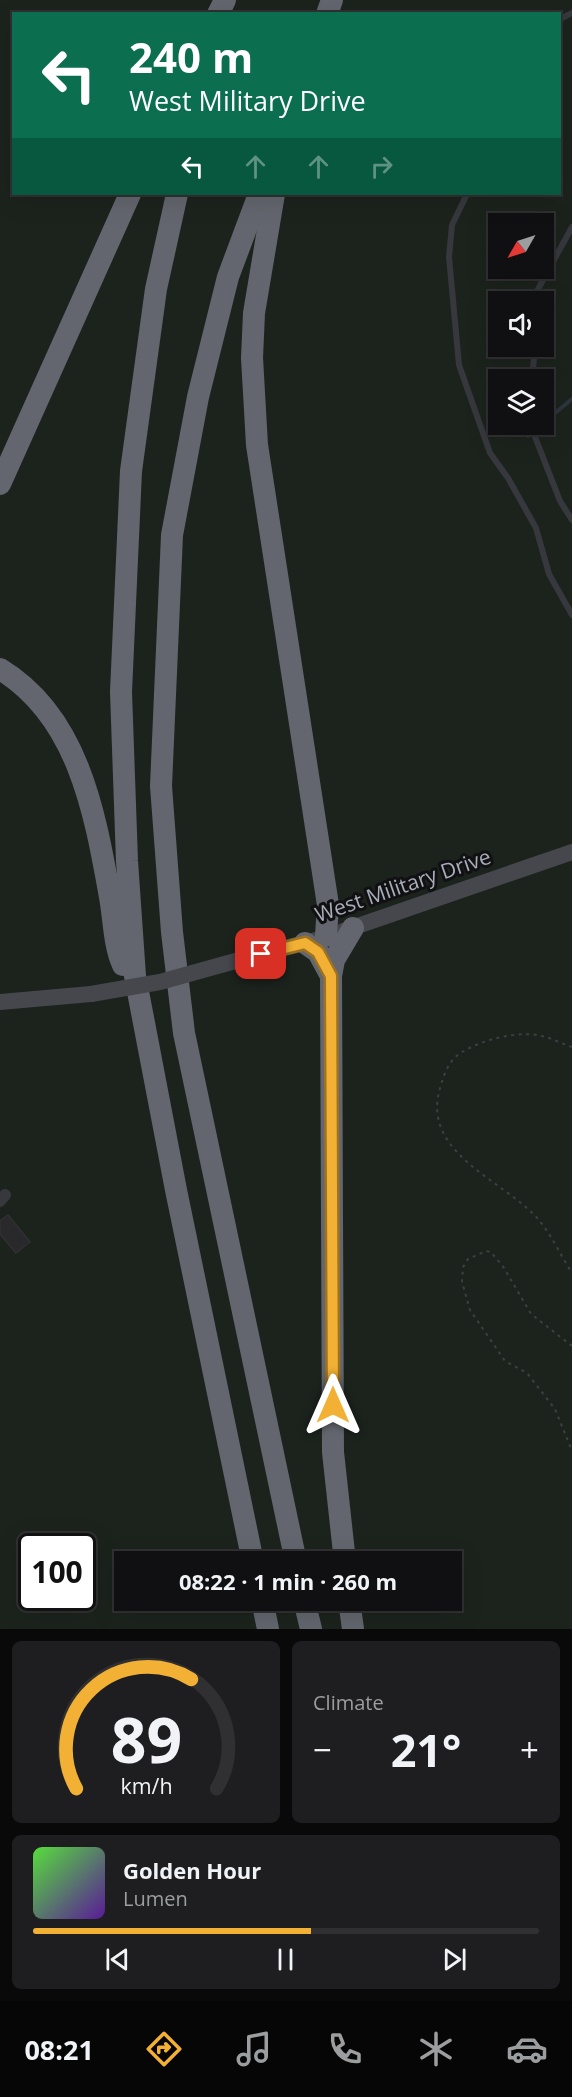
<!DOCTYPE html>
<html lang="en">
<head>
<meta charset="utf-8">
<style>
  body { margin:0; font-family:"Open Sans",sans-serif; background:#1e1e20; color:#f1f3f6; height:100vh; display:flex; flex-direction:column; font-size:22px; white-space:nowrap }
  * { box-sizing:border-box; margin:0 }
  p { font-size:20px; color:#9c9d9f }
  .icon { flex:none; width:33px; height:33px; fill:none; stroke:currentColor; stroke-width:2; stroke-linecap:round; stroke-linejoin:round }
  .map { position:relative; height:1629px; overflow:hidden }
  .side { display:flex; flex-direction:column; gap:12px; padding:12px; background:#09090a; flex:1 }
  .side>* { flex:none }
  .banner { position:absolute; left:12px; top:12px; width:549px; height:183px; border-radius:0px; box-shadow:0 6px 24px #0002,0 0 0 2px #303032; background:#0b6e4f; color:#fff; overflow:hidden }
  .needle { width:39px; rotate:231deg }
  .fabs { position:absolute; left:488px; top:213px; display:grid; gap:12px }
  .fabs a { display:grid; place-items:center; width:66px; height:66px; border-radius:0px; background:#101012; box-shadow:0 6px 24px #0002,0 0 0 2px #303032; font-size:30px }
  .speed { position:absolute; left:18px; top:1533px; display:flex; gap:12px; font-size:30px; font-weight:700; text-align:center }
  .speed>* { display:grid; place-content:center; width:78px; height:78px; border-radius:50%; background:#101012; box-shadow:0 6px 24px #0002,0 0 0 2px #303032; line-height:1 }
  .speed .limit { border:3px solid #111; border-radius:9px; background:#fff; color:#111 }
  .pin { position:absolute; display:grid; place-items:center; width:51px; height:51px; color:#fff; margin:-26px; border-radius:12px; box-shadow:0 3px 9px #0006 }
  .me { position:absolute; width:66px; margin:-33px; rotate:0deg; stroke-linejoin:round; filter:drop-shadow(0 0 4px #0008) }
  .turn { display:flex; align-items:center; gap:21px; height:126px; padding:0 18px; font-size:27px }
  .turn .icon { width:78px; height:78px; stroke-width:2.5 }
  .turn b { display:block; font-size:42px; line-height:51px }
  .lanes { display:flex; align-items:center; height:57px; padding:0 18px; background:#0003; justify-content:center; gap:30px; direction:ltr }
  .lanes .off { opacity:.35 }
  .big { font-size:45px; font-weight:700; line-height:1.1 }
  .side .widget { flex:1; display:flex; flex-direction:column; justify-content:center; gap:9px; min-width:0; padding:0 21px; border-radius:9px; background:#1e1e20 }
  .side .dial { align-items:center; gap:0 }
  .dial svg { height:156px; overflow:visible; fill:none; stroke:#303032; stroke-width:7; stroke-linecap:round; text-anchor:middle }
  .dial text { fill:#f1f3f6; stroke:none }
  .song { display:flex; align-items:center; gap:18px }
  .cover { width:72px; height:72px; border-radius:9px; background:linear-gradient(135deg,hsl(110 70% 55%),hsl(270 70% 35%)) }
  .played { height:6px; border-radius:3px; background:linear-gradient(90deg,#f2b134 55%,#303032 55%) }
  .keys { display:flex; justify-content:space-around; direction:ltr }
  .heat { display:flex; justify-content:space-between; align-items:center; font-size:33px; direction:ltr }
  .side .tiles { flex:1; display:grid; gap:12px; grid-template-columns:1fr 1fr }
  .widget:last-child { grid-column:span 2 }
  .trip { position:absolute; left:114px; top:1551px; width:348px; height:60px; border-radius:0px; background:#101012; box-shadow:0 6px 24px #0002,0 0 0 2px #303032; font-weight:700; line-height:60px; text-align:center }
  .menu { display:flex; height:96px; justify-content:space-around; align-items:center; background:#060607; color:#9c9d9f }
  .menu .icon { width:42px; height:42px }
  .menu .current { color:#f2b134 }
  .menu b { font-size:27px; color:#f1f3f6 }
  .map>svg:first-child { display:block }
</style>
</head>
<body>
<div class="map">
<svg width="572" height="1629" viewBox="0 0 572 1629">
  <rect width="100%" height="100%" fill="#161618"/>
  <path fill="#1c231d" fill-rule="evenodd" d="M 0,0 L 572,0 L 572,1629 L 0,1629 ZM 14,14 L 560,14 L 560,194 L 14,194 ZM 498,224 L 543,224 L 543,268 L 498,268 ZM 498,302 L 543,302 L 543,346 L 498,346 ZM 498,380 L 543,380 L 543,424 L 498,424 ZM 32,1546 L 82,1546 L 82,1598 L 32,1598 ZM 124,1562 L 452,1562 L 452,1600 L 124,1600 Z"/>
  <g fill="none" stroke-linecap="round" stroke-linejoin="round">
    <g stroke="#2c353c" stroke-width="4">
      <polyline points="543,423 572,399"/>
      <polyline points="528,436 541,424"/>
    </g>
  </g>
  <polygon fill="#29292c" stroke="#303034" stroke-width="1.5" points="8,1215 30,1242 16,1253 0,1234 0,1221"/>
  <g fill="none" stroke-linecap="round" stroke-linejoin="round">
    <g stroke="#3d3f44" stroke-width="2" stroke-dasharray="3 4.5" stroke-linecap="butt">
      <path d="M 572,1047 C 562,1044 552,1038 542,1036 C 517,1030 480,1040 459,1054 C 449,1061 444,1074 441,1085 C 418,1153 503,1179 538,1219 C 551,1234 561,1256 572,1273"/>
      <polyline points="572,1346 531,1314 504,1268 491,1252 486,1251 468,1259 463,1267 462,1282 470,1310 505,1361 527,1373 555,1409 572,1451"/>
    </g>
    <g stroke="#37383d" stroke-width="6">
      <polyline points="560,19 572,13"/>
      <polyline points="467,194 452,225 449,257 459,365 490,453 508,478 536,528 549,574 572,615"/>
      <polyline points="531,302 572,227"/>
      <polyline points="532,380 535,346"/>
      <polyline points="530,424 560,501 572,520"/>
    </g>
    <polyline stroke="#37383d" stroke-width="12" points="0,1201 5,1195"/>
    <g stroke="#45474d" stroke-width="16">
      <polyline points="343,931 572,852"/>
      <polyline points="239,960 316,940"/>
      <polyline points="0,1002 91,994"/>
    </g>
    <g stroke="#63666e" stroke-width="22">
      <polyline points="218,14 225,0"/>
      <polyline points="327,14 332,0"/>
      <polyline points="177,194 156,289 131,471 121,692 127,861 135,976 176,1190 253,1562"/>
      <polyline points="259,194 228,277 198,397 172,535 161,786 172,932 184,1033 296,1562"/>
      <polyline points="274,194 254,313 252,358 257,445 328,905 326,936"/>
      <polyline points="0,484 130,194"/>
      <path d="M 0,669 C 79,717 95,814 110,897 C 114,919 114,946 123,965"/>
      <polyline points="305,943 318,952 331,976"/>
      <polyline points="345,1562 333,1452 331,976 334,960 353,928"/>
      <polyline points="262,1600 268,1629"/>
      <polyline points="304,1600 311,1629"/>
      <polyline points="349,1600 353,1629"/>
    </g>
    <polyline stroke="#45474d" stroke-width="16" points="91,994 160,982 239,960"/>
  </g>
  <g fill="none" stroke-linecap="round" stroke-linejoin="round">
    <g stroke="#9d7322" stroke-width="15">
      <polyline id="route" points="261,954 305,943 318,952 331,976 333,1405"/>
    </g>
    <use href="#route" stroke="#f2b134" stroke-width="10"/>
  </g>
  <g text-anchor="middle" stroke-width="6" stroke-linejoin="round" paint-order="stroke">
    <g font-size="21" fill="#a8adb8" stroke="#111113">
      <text transform="translate(403 886) rotate(-19)" y="7">West Military Drive</text>
    </g>
  </g>
</svg>
<div class="fabs">
<a><svg class="needle" viewBox="-14 -14 28 28"><path d="M0-13l5 13h-10z" fill="#e53935"/><path d="M0 13l5-13h-10z" fill="#9c9d9f"/></svg></a>
<a><svg class="icon" aria-label="sound" viewBox="0 0 24 24"><path d="M4 9h4l5-4v14l-5-4H4zM17 9q2 3 0 6"/></svg></a>
<a><svg class="icon" aria-label="layers" viewBox="0 0 24 24"><path d="M12 4l9 5-9 5-9-5zM3 14l9 5 9-5"/></svg></a>
</div>
<div class="speed"><div class="limit">100</div></div>
<div class="pin" style="left:261px;top:954px;background:#d93025"><svg class="icon" aria-label="arrive" viewBox="0 0 24 24"><path d="M6 21V4h12l-3 4 3 4H6"/></svg></div>
<svg class="me" style="left:333px;top:1405px" viewBox="-20 -20 40 40"><path d="M0-17L14 15 0 8-14 15z" fill="#f2b134" stroke="#fff" stroke-width="4"/></svg>
<div class="trip">08:22 · 1 min · 260 m</div>
<div class="banner">
<div class="turn"><svg class="icon" aria-label="left" viewBox="0 0 24 24"><path d="M17 20v-9H6M10 6l-5 5 5 5"/></svg><div><b>240 m</b>West Military Drive</div></div>
<div class="lanes"><svg class="icon" aria-label="left" viewBox="0 0 24 24"><path d="M17 20v-9H6M10 6l-5 5 5 5"/></svg><svg class="icon off" aria-label="ahead" viewBox="0 0 24 24"><path d="M12 20V5M6 11l6-6 6 6"/></svg><svg class="icon off" aria-label="ahead" viewBox="0 0 24 24"><path d="M12 20V5M6 11l6-6 6 6"/></svg><svg class="icon off" aria-label="right" viewBox="0 0 24 24"><path d="M7 20v-9h11M14 6l5 5-5 5"/></svg></div>
</div>
</div>
<section class="side">
<div class="tiles">
<div class="widget dial"><svg viewBox="0 0 100 80">
<path d="M14 69A42 42 0 1 1 86 69"/>
<path d="M14 69A42 42 0 0 1 73 13" stroke="#f2b134"/>
<text x="50" y="56" font-size="32" font-weight="700">89</text>
<text x="50" y="72" font-size="11">km/h</text>
</svg></div>
<div class="widget"><p>Climate</p>
<div class="heat"><a>−</a><b class="big">21°</b><a>+</a></div>
</div>
<div class="widget">
<div class="song"><i class="cover"></i><div><b>Golden Hour</b><p>Lumen</p></div></div>
<div class="played"></div>
<div class="keys"><svg class="icon" aria-label="previous" viewBox="0 0 24 24"><path d="M18 5L8 12l10 7zM5 5v14"/></svg><svg class="icon" aria-label="pause" viewBox="0 0 24 24"><path d="M8 5v14M16 5v14"/></svg><svg class="icon" aria-label="next" viewBox="0 0 24 24"><path d="M6 5l10 7-10 7zM19 5v14"/></svg></div>
</div>
</div>
</section>
<nav class="menu">
<b>08:21</b>
<svg class="icon current" aria-label="directions" viewBox="0 0 24 24"><path d="M12 3l9 9-9 9-9-9zM9 14v-3h6M13 9l2 2-2 2"/></svg>
<svg class="icon" aria-label="music" viewBox="0 0 24 24"><path d="M9 18V5l10-2v13"/><circle cx="6" cy="18" r="3"/><circle cx="16" cy="16" r="3"/></svg>
<svg class="icon" aria-label="phone" viewBox="0 0 24 24"><path d="M5 4h4l2 5-3 2q2 4 5 5l2-3 5 2v4C11 20 4 13 5 4z"/></svg>
<svg class="icon" aria-label="climate" viewBox="0 0 24 24"><path d="M12 3v18M4 7l16 10M4 17L20 7"/></svg>
<svg class="icon" aria-label="car" viewBox="0 0 24 24"><path d="M5 17H2v-5l4-1 3-4h7l3 4 3 1v5h-3M9 17h6M6 11h13"/><circle cx="7" cy="17" r="2"/><circle cx="17" cy="17" r="2"/></svg>
</nav>
</body>
</html>
